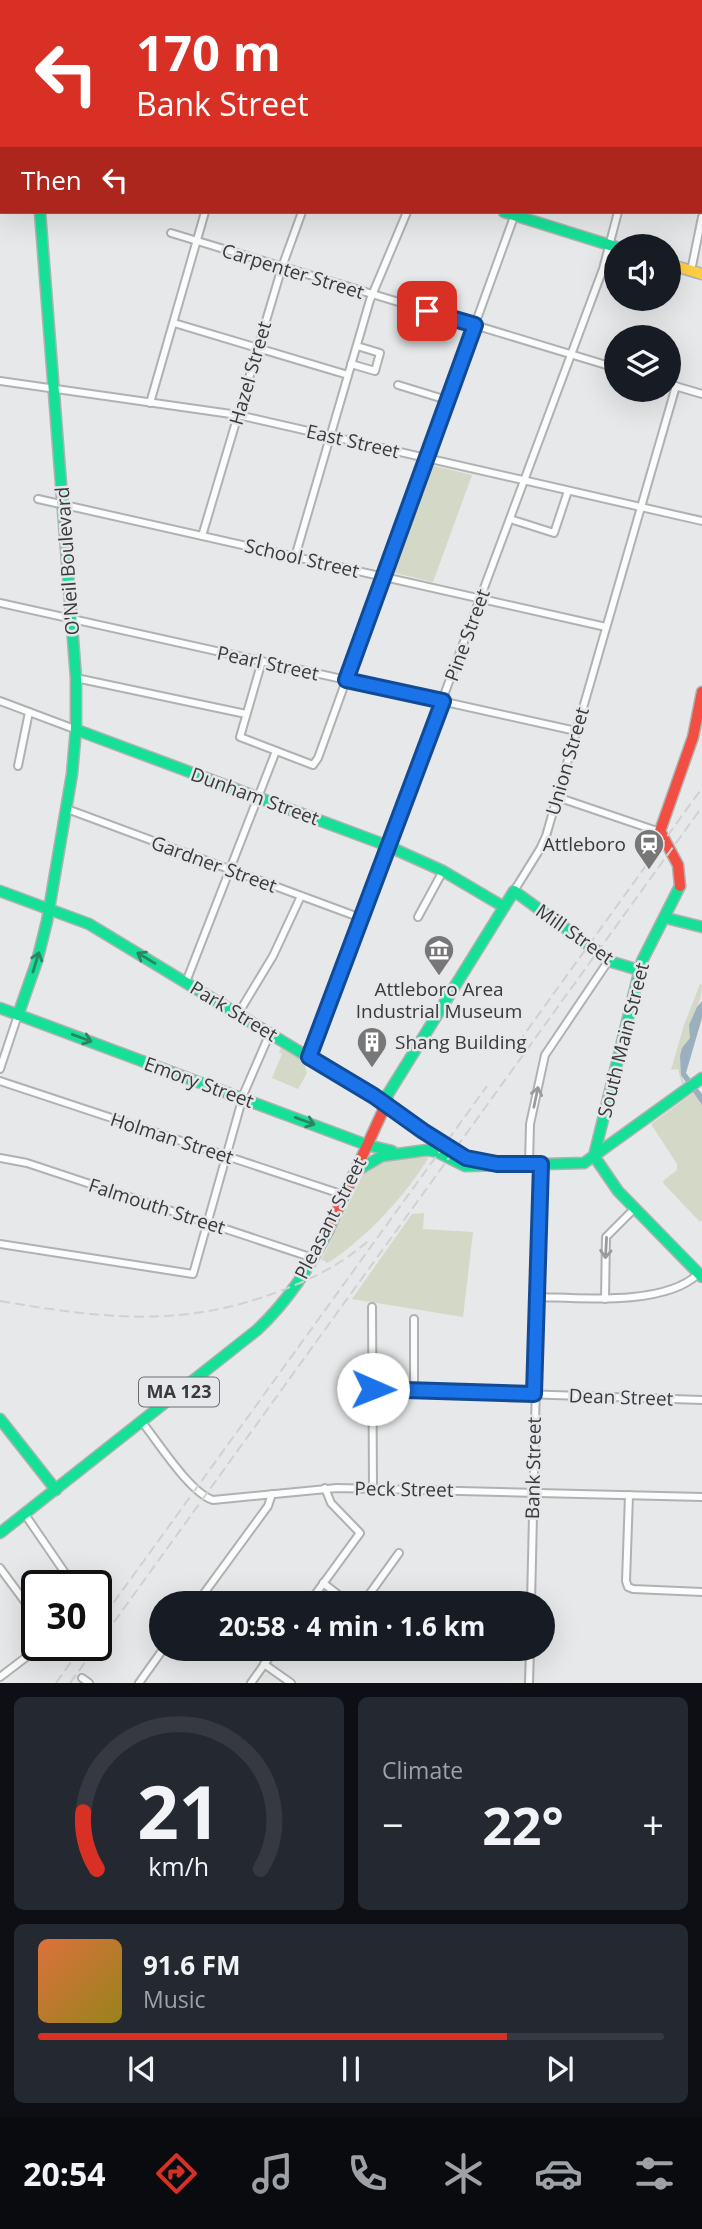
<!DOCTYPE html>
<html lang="en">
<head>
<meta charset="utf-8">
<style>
  body { margin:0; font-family:"Open Sans",sans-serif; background:#242831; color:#f1f3f6; height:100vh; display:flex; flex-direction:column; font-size:26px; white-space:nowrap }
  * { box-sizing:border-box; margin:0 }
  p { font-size:23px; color:#9ea1a6 }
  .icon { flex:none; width:38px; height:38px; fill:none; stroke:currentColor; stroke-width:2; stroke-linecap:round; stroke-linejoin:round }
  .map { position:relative; height:1683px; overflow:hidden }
  .side { display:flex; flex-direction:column; gap:14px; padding:14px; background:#0d0f14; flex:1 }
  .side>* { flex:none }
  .banner { position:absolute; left:0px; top:0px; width:704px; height:214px; box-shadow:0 7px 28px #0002; background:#d93025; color:#fff; overflow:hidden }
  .tools { position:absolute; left:604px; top:234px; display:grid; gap:14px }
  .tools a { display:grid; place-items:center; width:77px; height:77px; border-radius:50%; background:#171b24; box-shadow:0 7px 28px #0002; font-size:35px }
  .speed { position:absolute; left:21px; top:1570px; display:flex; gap:14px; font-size:35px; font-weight:700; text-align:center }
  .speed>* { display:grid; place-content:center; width:91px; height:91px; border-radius:50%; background:#171b24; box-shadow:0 7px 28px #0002; line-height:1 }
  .speed .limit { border:4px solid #111; border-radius:10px; background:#fff; color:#111 }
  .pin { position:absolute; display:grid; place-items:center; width:60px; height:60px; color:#fff; margin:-30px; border-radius:14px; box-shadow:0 4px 10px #0006 }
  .me { position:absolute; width:77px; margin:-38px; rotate:91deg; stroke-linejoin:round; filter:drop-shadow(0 0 5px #0008) }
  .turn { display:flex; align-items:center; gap:24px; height:147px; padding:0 21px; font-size:32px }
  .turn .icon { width:91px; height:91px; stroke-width:2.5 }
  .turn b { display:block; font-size:49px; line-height:60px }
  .then { display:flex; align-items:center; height:66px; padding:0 21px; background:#0003; gap:14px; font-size:26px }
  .big { font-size:52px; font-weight:700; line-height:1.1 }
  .side .card { flex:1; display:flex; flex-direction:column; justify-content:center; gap:10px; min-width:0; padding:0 24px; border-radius:10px; background:#242831 }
  .side .dial { align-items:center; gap:0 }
  .dial svg { height:182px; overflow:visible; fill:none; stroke:#363941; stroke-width:7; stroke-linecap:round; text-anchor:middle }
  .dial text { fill:#f1f3f6; stroke:none }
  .song { display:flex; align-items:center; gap:21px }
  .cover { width:84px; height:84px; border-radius:10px; background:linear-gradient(135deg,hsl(20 70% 55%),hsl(50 70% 35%)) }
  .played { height:7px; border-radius:4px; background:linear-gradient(90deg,#d93025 75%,#363941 75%) }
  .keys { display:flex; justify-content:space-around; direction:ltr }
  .heat { display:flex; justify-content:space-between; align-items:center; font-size:38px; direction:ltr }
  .side .tiles { flex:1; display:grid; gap:14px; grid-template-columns:1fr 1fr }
  .card:last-child { grid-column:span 2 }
  .trip { position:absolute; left:149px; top:1591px; width:406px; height:70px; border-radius:35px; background:#171b24; box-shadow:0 7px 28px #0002; font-weight:700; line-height:70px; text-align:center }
  .menu { display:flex; height:112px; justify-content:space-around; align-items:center; background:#090b0e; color:#9ea1a6 }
  .menu .icon { width:49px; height:49px }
  .menu .current { color:#d93025 }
  .menu b { font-size:32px; color:#f1f3f6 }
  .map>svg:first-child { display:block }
</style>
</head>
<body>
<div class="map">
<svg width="702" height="1683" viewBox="0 0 702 1683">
  <rect width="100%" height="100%" fill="#e7e8e9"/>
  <g fill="#d3d8c7">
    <polygon points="430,465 472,475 433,582 391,572"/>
    <path d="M 700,984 L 702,985 C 702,1007 689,1017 690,1038 C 684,1049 678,1068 684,1082 L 682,1084 L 678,1069 L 671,1070 L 684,1025 Z"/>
    <polygon points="282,1046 307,1062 305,1067 307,1073 298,1089 272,1078 282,1054 279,1052"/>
    <polygon points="693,1093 702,1105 702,1220 700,1222 664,1184 663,1181 677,1170 677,1164 651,1124"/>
    <path d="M 429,1157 C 405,1196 370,1234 331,1261 L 326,1263 L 324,1260 L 321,1261 L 362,1176 L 370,1166 L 392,1159 Z"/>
    <polygon points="424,1213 423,1229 473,1232 463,1317 352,1299 412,1214"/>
  </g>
  <polygon fill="#9bb0be" points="702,1001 702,1018 686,1073 702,1094 702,1105 681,1075 680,1056 682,1048 690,1038 689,1025 697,1007"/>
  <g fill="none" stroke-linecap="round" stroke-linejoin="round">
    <polyline stroke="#9bb0be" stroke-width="2" points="77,2 78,0"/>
    <g stroke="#b0b1b2" stroke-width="10">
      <g id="street">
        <polyline points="402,0 410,2"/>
        <polyline points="59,2 60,0"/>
        <polyline points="255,2 255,0"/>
        <polyline points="355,2 356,0"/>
        <polyline points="457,2 457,0"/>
        <polyline points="559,2 560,0"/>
        <polyline points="171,233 616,368"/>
        <polyline points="691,271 702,217"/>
        <polyline points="174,323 348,375"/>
        <polyline points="351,364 375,371 380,353 357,346"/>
        <polyline points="0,381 238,415 702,521"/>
        <polyline points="668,384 702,394"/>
        <polyline points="398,385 447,400"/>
        <polyline points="150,403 205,212"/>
        <polyline points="38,499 606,627"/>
        <polyline points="510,519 554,533 568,491"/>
        <polyline points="202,536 282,267 302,212"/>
        <polyline points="295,557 370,300 407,212"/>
        <polyline points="0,603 576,731"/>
        <polyline points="262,661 240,737 313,765 318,758 515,214"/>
        <polyline points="76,678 246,714"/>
        <polyline points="0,701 77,730"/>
        <polyline points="18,766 29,712"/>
        <polyline points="557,797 660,832"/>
        <polyline points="67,809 361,918"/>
        <polyline points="514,891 540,849 546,836 676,386"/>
        <polyline points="418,917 443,871"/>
        <polyline points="186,982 276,751"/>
        <polyline points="238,1014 273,956 301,896"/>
        <polyline points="309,1057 603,269 618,212"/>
        <polyline points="0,1069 18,1015"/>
        <polyline points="0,1081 344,1195"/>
        <polyline points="0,1158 27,1163 313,1258"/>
        <polyline points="529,1164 530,1124 545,1055 609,960"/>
        <polyline points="0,1244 193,1274 244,1093 270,1033"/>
        <path d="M 537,1297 C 581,1298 665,1306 698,1274"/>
        <polyline points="605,1299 606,1237 634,1209"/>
        <polyline points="372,1307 373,1488"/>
        <polyline points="373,1389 702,1400"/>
        <polyline points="414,1390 414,1319"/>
        <path d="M 142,1422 C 158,1442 190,1493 213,1500 L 337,1488 L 702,1497"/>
        <polyline points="629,1495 626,1581 628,1587 633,1589 702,1592"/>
        <polyline points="24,1513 74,1586"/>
        <polyline points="0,1568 37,1618"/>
        <polyline points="323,1583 349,1603"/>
        <polyline points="84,1586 95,1577"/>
        <polyline points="197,1603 268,1506 272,1494"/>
        <polyline points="309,1603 360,1533 331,1503 325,1488"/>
        <polyline points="363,1603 399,1553"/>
        <polyline points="531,1603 541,1164"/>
        <polyline points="56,1645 61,1653"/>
        <polyline points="264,1664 291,1683"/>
        <polyline points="0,1677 42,1645"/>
        <polyline points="82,1678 89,1683"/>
        <polyline points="139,1683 164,1648"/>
        <polyline points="251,1683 276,1648"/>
        <polyline points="529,1683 530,1648"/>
      </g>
    </g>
    <g stroke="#b0b1b2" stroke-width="13">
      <g id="fast">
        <polyline points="504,212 616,247"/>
        <polyline points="77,730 383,844 443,871 504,907"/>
        <polyline points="680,886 642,961 594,1156 618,1191 702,1277"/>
        <polyline points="0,891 89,924 386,1104 388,1094 514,891 612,962 639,970"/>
        <polyline points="666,918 702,927"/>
        <polyline points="0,1008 367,1145 392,1151"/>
        <polyline points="18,1015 37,961 47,921 72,774 76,728 76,678 40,212"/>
        <polyline points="358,1170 382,1156 427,1150 437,1152 465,1166 584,1163 702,1078"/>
        <polyline points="0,1419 56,1490"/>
        <path d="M 0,1533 L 257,1330 C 288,1301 309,1268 328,1231"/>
      </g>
    </g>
    <g stroke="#b0b1b2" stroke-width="13">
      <g id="slow">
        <polyline points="0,82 2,82"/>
        <polyline points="668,264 702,274"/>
      </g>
    </g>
    <g stroke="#b0b1b2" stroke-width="13">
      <g id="jam">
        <polyline points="680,886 678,865 660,831 693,737 702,692"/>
        <polyline points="328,1231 386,1104 464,1157 497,1164"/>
      </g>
    </g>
    <use href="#street" stroke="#fbfcfc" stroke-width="6"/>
    <use href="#fast" stroke="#16e098" stroke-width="10"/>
    <use href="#slow" stroke="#ffcf43" stroke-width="10"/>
    <use href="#jam" stroke="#f24e42" stroke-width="10"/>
    <g stroke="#d0d1d1" stroke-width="2" stroke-dasharray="10 5" stroke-linecap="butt">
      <polyline points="518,1043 702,788"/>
      <path d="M 0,1301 C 101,1318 181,1329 280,1291 C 312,1279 342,1264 368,1241"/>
      <polyline points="96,1627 487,1086"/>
      <polyline points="56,1683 83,1645"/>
      <polyline points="70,1683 702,807"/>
    </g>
  </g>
  <defs><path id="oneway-shaft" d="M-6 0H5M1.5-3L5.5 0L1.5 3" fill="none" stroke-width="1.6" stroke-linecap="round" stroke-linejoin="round" transform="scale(1.75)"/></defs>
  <g stroke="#2a8565">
    <use href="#oneway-shaft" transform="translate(146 958) rotate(-149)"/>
    <use href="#oneway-shaft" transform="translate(36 962) rotate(-73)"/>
    <use href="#oneway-shaft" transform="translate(82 1038) rotate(20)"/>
    <use href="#oneway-shaft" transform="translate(305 1121) rotate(20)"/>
  </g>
  <g stroke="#9a9b9c">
    <use href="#oneway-shaft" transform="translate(536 1097) rotate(-78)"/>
    <use href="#oneway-shaft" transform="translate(606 1248) rotate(93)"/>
  </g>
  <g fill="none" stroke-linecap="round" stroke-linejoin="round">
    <g stroke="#114b97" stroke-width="18">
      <polyline id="route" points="373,1389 534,1394 541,1164 497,1164 466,1158 423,1131 374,1096 309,1057 443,701 346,680 475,325 427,311"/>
    </g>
    <use href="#route" stroke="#1a73e8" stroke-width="12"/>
  </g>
  <defs>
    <g id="station-pin" transform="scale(1.575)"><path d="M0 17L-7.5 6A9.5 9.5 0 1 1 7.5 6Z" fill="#777778" stroke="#e6e7ea"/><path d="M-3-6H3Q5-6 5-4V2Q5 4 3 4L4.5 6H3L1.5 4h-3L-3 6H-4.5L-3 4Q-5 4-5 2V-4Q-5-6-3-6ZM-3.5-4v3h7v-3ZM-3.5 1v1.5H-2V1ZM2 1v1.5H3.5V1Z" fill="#fff"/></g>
    <g id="museum-pin" transform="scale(1.575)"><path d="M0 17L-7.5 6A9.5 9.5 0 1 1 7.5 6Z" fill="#777778" stroke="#e6e7ea"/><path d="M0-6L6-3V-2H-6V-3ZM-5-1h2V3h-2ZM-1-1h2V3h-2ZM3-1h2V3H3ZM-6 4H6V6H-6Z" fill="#fff"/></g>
    <g id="building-pin" transform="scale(1.575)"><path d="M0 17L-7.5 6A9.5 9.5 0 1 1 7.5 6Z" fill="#777778" stroke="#e6e7ea"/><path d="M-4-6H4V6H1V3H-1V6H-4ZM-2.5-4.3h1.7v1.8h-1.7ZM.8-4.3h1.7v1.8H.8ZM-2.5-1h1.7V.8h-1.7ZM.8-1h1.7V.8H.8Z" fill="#fff"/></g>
  </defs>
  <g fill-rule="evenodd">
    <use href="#station-pin" x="649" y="844"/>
    <use href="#museum-pin" x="439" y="950"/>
    <use href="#building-pin" x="372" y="1042"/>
  </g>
  <g text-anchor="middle" stroke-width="5" stroke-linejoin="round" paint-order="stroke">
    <rect fill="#e6e7ea" stroke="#6e6e70" stroke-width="2" x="139" y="1377.5" width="80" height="29" rx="5"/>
    <g font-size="18" font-weight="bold" fill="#3a3a3b">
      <text x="179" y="1398">MA 123</text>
    </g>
    <g font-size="19" fill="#3a3a3b" stroke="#e6e7ea">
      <text transform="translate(293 271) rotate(17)" y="7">Carpenter Street</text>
      <text transform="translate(250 373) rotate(-74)" y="7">Hazel Street</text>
      <text transform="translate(353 441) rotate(13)" y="7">East Street</text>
      <text transform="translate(302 558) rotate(13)" y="7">School Street</text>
      <text transform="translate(67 561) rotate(-94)" y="7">O'Neil Boulevard</text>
      <text transform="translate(467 635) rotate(-70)" y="7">Pine Street</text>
      <text transform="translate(268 663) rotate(12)" y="7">Pearl Street</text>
      <text transform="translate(567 761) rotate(-74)" y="7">Union Street</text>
      <text transform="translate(255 796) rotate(20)" y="7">Dunham Street</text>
      <text transform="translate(214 864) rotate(20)" y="7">Gardner Street</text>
      <text transform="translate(575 934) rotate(35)" y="7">Mill Street</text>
      <text transform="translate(234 1011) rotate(31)" y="7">Park Street</text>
      <text transform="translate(623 1040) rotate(-76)" y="7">South Main Street</text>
      <text transform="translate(199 1082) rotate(20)" y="7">Emory Street</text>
      <text transform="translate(172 1138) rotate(18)" y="7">Holman Street</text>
      <text transform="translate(157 1206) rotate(18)" y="7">Falmouth Street</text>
      <text transform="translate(330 1218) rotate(-63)" y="7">Pleasant Street</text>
      <text transform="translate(621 1397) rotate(2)" y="7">Dean Street</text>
      <text transform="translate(533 1468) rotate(-89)" y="7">Bank Street</text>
      <text transform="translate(404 1489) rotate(1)" y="7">Peck Street</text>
    </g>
    <g font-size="19" fill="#3a3a3b" stroke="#e6e7ea" text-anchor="end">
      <text x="626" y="851">Attleboro</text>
      <text x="439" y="996" text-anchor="middle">Attleboro Area<tspan x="439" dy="22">Industrial Museum</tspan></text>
      <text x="395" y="1049" text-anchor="start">Shang Building</text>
    </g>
  </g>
</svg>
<div class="tools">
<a><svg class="icon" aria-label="sound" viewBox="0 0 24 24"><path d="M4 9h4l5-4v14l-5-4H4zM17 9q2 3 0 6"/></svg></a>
<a><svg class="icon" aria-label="layers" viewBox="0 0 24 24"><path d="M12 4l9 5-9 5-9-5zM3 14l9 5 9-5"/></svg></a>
</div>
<div class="speed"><div class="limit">30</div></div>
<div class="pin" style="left:427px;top:311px;background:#d93025"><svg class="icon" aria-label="arrive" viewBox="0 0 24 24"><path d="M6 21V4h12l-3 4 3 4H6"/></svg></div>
<svg class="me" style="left:373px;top:1389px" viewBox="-20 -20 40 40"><circle r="19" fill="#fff"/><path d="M0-13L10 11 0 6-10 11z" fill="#1a73e8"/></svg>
<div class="trip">20:58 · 4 min · 1.6 km</div>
<div class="banner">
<div class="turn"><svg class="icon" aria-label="left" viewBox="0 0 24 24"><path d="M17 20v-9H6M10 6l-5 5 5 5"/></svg><div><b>170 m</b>Bank Street</div></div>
<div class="then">Then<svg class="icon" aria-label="left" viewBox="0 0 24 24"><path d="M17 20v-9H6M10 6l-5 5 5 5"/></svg></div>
</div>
</div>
<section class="side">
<div class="tiles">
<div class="card dial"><svg viewBox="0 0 100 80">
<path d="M14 69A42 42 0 1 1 86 69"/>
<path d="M14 69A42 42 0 0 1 8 44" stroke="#d93025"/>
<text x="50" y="56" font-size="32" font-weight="700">21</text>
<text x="50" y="72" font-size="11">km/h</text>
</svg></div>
<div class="card"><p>Climate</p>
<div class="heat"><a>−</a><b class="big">22°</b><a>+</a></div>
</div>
<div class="card">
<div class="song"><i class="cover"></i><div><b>91.6 FM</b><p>Music</p></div></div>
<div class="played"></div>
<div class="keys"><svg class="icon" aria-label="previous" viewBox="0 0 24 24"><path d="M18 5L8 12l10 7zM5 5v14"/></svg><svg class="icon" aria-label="pause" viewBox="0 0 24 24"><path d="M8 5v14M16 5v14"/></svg><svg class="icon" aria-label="next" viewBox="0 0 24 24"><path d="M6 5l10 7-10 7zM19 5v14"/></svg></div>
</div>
</div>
</section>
<nav class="menu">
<b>20:54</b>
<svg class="icon current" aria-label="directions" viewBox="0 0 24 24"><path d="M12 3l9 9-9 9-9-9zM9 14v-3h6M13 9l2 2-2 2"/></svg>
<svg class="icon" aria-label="music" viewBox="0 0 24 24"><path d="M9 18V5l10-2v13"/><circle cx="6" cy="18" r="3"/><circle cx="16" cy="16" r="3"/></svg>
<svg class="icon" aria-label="phone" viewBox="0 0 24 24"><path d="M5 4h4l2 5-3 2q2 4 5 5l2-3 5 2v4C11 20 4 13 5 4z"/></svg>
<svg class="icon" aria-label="climate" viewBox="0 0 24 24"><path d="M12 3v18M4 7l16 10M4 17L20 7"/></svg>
<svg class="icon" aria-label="car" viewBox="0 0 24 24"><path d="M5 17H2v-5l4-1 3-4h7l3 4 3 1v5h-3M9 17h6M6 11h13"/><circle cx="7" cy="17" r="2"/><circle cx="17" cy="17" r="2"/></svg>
<svg class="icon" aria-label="filters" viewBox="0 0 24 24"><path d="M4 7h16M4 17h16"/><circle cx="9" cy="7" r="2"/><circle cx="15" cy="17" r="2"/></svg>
</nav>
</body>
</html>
